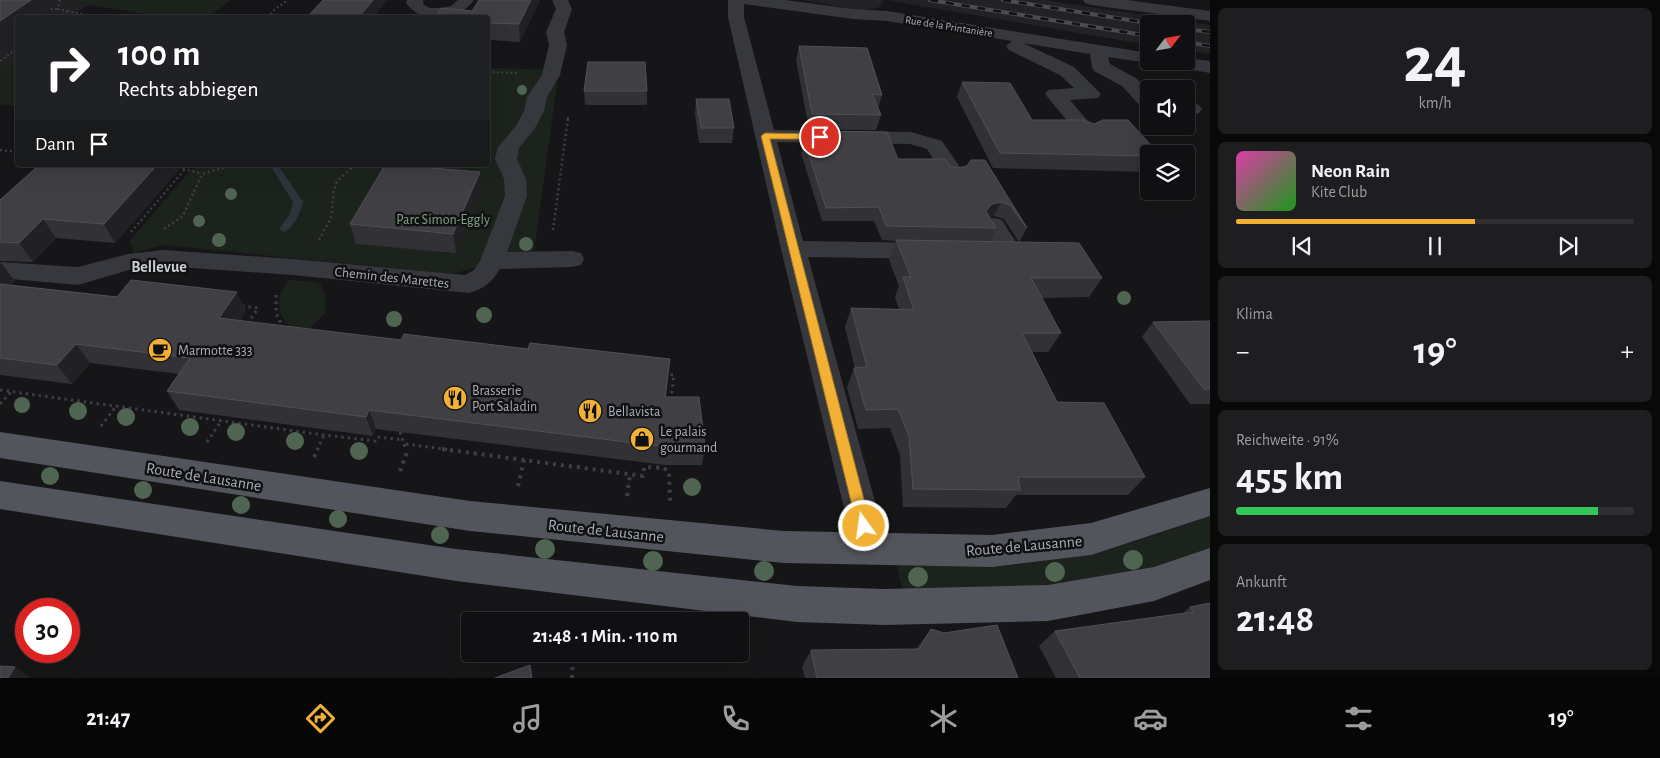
<!DOCTYPE html>
<html lang="de">
<head>
<meta charset="utf-8">
<style>
  body { margin:0; font-family:"Alegreya Sans",sans-serif; background:#1e1e20; color:#f1f3f6; height:100vh; display:flex; flex-direction:column; font-size:19px; white-space:nowrap }
  * { box-sizing:border-box; margin:0 }
  p { font-size:16px; color:#9c9d9f }
  .icon { flex:none; width:28px; height:28px; fill:none; stroke:currentColor; stroke-width:2; stroke-linecap:round; stroke-linejoin:round }
  .map { position:relative; flex:1; overflow:hidden }
  .panel { display:flex; flex-direction:column; gap:8px; padding:8px; background:#09090a; width:450px }
  .panel>* { flex:none }
  .banner { position:absolute; left:15px; top:15px; width:475px; height:152px; border-radius:5px; box-shadow:0 5px 20px #0002,0 0 0 1px #303032; background:#202124; color:#fff; overflow:hidden }
  .needle { width:32px; rotate:59deg }
  .controls { position:absolute; left:1140px; top:15px; display:grid; gap:10px }
  .controls a { display:grid; place-items:center; width:55px; height:55px; border-radius:5px; background:#101012; box-shadow:0 5px 20px #0002,0 0 0 1px #303032; font-size:25px }
  .speed { position:absolute; left:15px; top:598px; display:flex; gap:10px; font-size:25px; font-weight:700; text-align:center }
  .speed>* { display:grid; place-content:center; width:65px; height:65px; border-radius:50%; background:#101012; box-shadow:0 5px 20px #0002,0 0 0 1px #303032; line-height:1 }
  .speed .limit { border:8px solid #d22; background:#fff; color:#111 }
  .pin { position:absolute; display:grid; place-items:center; width:42px; height:42px; color:#fff; margin:-21px; border:2px solid #fff; border-radius:50%; box-shadow:0 1px 5px #0007 }
  .me { position:absolute; width:55px; margin:-28px; rotate:346deg; stroke-linejoin:round; filter:drop-shadow(0 0 4px #0008) }
  .turn { display:flex; align-items:center; gap:18px; height:105px; padding:0 20px; font-size:22px }
  .turn .icon { width:65px; height:65px; stroke-width:2.5 }
  .turn b { display:block; font-size:35px; line-height:42px }
  .then { display:flex; align-items:center; height:48px; padding:0 20px; background:#0003; gap:10px; font-size:19px }
  .big { font-size:38px; font-weight:600; line-height:1.1 }
  .panel .card { flex:1; display:flex; flex-direction:column; justify-content:center; gap:8px; min-width:0; padding:0 18px; border-radius:8px; background:#1e1e20 }
  .panel .dial { align-items:center; gap:0 }
  .dial b { font-size:65px; line-height:1 }
  .song { display:flex; align-items:center; gap:15px }
  .cover { width:60px; height:60px; border-radius:8px; background:linear-gradient(135deg,hsl(320 70% 55%),hsl(120 70% 35%)) }
  .played { height:5px; border-radius:2px; background:linear-gradient(90deg,#f2b134 60%,#303032 60%) }
  .keys { display:flex; justify-content:space-around; direction:ltr }
  .heat { display:flex; justify-content:space-between; align-items:center; font-size:28px; direction:ltr }
  .charge { height:8px; border-radius:4px; background:linear-gradient(90deg,#34c759 91%,#303032 0) }
  .trip { position:absolute; left:461px; top:612px; width:288px; height:50px; border-radius:5px; background:#101012; box-shadow:0 5px 20px #0002,0 0 0 1px #303032; font-weight:600; line-height:50px; text-align:center }
  .tab-bar { display:flex; height:80px; justify-content:space-around; align-items:center; background:#060607; color:#9c9d9f }
  .tab-bar .icon { width:35px; height:35px }
  .tab-bar .on { color:#f2b134 }
  .tab-bar b { font-size:22px; color:#f1f3f6 }
  main { display:flex; flex:1; min-height:0 }
  .map>svg:first-child { display:block }
</style>
</head>
<body>
<main>
<div class="map">
<svg width="1210" height="678" viewBox="0 0 1210 678">
  <rect width="100%" height="100%" fill="#161618"/>
  <g fill="#222225">
    <polygon points="0,0 81,0 76,3 89,5 68,17 18,18 17,106 0,104"/>
    <polygon points="804,0 884,0 880,7 861,11"/>
    <polygon points="886,0 1045,0 1210,25 1210,54 1186,50 1186,24 1149,24 1149,45"/>
  </g>
  <g fill="#1c231d">
    <polygon points="81,0 231,0 206,18 167,17 75,3"/>
    <polygon points="9,62 17,63 17,106 0,104 0,69"/>
    <polygon points="488,68 559,70 534,251 452,274 163,245 134,253 130,240 195,165 488,165"/>
    <path d="M 288,280 L 318,282 L 325,292 L 325,313 L 301,337 C 280,319 271,306 288,280 Z"/>
    <polygon points="1210,516 1210,549 1145,571 1055,589 903,592 896,563 1085,552 1133,542"/>
  </g>
  <g fill="none" stroke-linecap="round" stroke-linejoin="round">
    <path fill="#2c353c" fill-rule="evenodd" d="M 270,165 L 278,165 L 303,202 C 300,213 295,227 284,232 L 279,229 L 290,214 L 293,202 Z"/>
    <g stroke="#3d3f44" stroke-width="2" stroke-dasharray="2 2.5" stroke-linecap="butt">
      <polyline points="60,0 58,9 67,11 60,18"/>
      <polyline points="46,9 58,9"/>
      <polyline points="67,11 102,18"/>
      <polyline points="268,18 274,10 288,0"/>
      <polyline points="382,18 392,15"/>
      <polyline points="0,61 18,48"/>
      <polyline points="488,72 519,73"/>
      <polyline points="568,119 568,116"/>
    </g>
    <g stroke="#3d3f44" stroke-width="2.5" stroke-dasharray="2 3" stroke-linecap="butt">
      <polyline points="0,150 18,152"/>
      <polyline points="178,167 202,174"/>
      <polyline points="164,229 183,216 202,174 233,165"/>
      <polyline points="553,230 568,118"/>
      <polyline points="131,232 186,168"/>
      <polyline points="319,240 331,218 334,190 337,181 355,165"/>
    </g>
    <g stroke="#3d3f44" stroke-width="3" stroke-dasharray="2.5 4" stroke-linecap="butt">
      <polyline points="276,295 276,313 284,329"/>
      <polyline points="242,306 258,308 247,325"/>
      <polyline points="664,374 674,375 671,399"/>
      <polyline points="0,390 324,435 375,441 377,437 404,440"/>
      <polyline points="0,404 11,392"/>
      <polyline points="101,426 117,405"/>
      <polyline points="400,432 406,450"/>
      <polyline points="207,442 222,420"/>
      <polyline points="406,444 451,450"/>
      <polyline points="317,450 324,435"/>
    </g>
    <g stroke="#3d3f44" stroke-width="4" stroke-dasharray="3 5" stroke-linecap="butt">
      <polyline points="442,449 643,476 644,467 664,468 669,472 670,501"/>
      <polyline points="314,457 318,449"/>
      <polyline points="400,471 407,452 406,449"/>
      <polyline points="518,486 524,460"/>
      <polyline points="627,496 630,475"/>
      <polyline points="572,678 573,654"/>
    </g>
    <g fill="#37383d" fill-rule="evenodd">
      <path d="M 407,0 L 423,0 L 424,5 L 430,8 L 441,8 L 451,6 L 458,0 L 474,0 C 459,21 422,26 406,3 Z"/>
      <path d="M 552,0 L 568,0 L 572,9 L 564,32 L 567,45 L 560,75 L 547,97 L 544,111 L 535,128 L 519,148 L 517,159 L 526,179 L 527,196 L 507,252 L 572,251 L 581,253 L 584,259 L 581,265 L 572,267 L 500,269 C 492,282 484,289 469,293 L 293,275 L 163,266 L 129,270 L 78,285 L 0,278 L 0,262 L 78,267 L 128,254 L 163,250 L 293,259 L 465,275 L 474,270 L 480,261 L 505,196 L 504,179 L 495,159 L 498,147 L 516,126 L 524,111 L 527,97 L 542,75 L 549,45 L 546,32 L 556,9 Z"/>
      <polygon points="728,0 785,0 853,9 887,11 1149,53 1149,61 1156,61 1149,63 1108,57 1110,64 1136,78 1149,92 1149,110 1142,108 1122,86 1094,71 1092,67 1090,54 1023,43 1074,67 1101,94 1098,98 1070,100 1096,131 1093,135 1086,137 1079,135 1045,94 1048,90 1074,88 1060,75 1009,50 1006,46 1012,41 887,21 853,19 744,4 744,17 774,130 911,132 942,141 964,173 961,178 953,180 945,178 927,149 910,144 777,142 803,241 929,243 938,245 941,251 938,257 929,259 808,257 888,549 883,560 871,565 859,560 854,549 781,249 728,17"/>
      <polygon points="1083,0 1127,0 1210,11 1210,21 1091,5 1085,3"/>
      <polygon points="1186,58 1210,61 1210,73 1170,66 1164,65 1161,61 1186,61"/>
      <polygon points="1186,101 1199,105 1202,109 1199,113 1192,115 1186,114"/>
      <polygon points="994,218 1002,220 1022,252 1019,258 1010,260 1001,258 982,225 986,220"/>
    </g>
    <g fill="#53555c" fill-rule="evenodd">
      <polygon points="0,432 470,501 784,531 992,535 1091,523 1210,488 1210,516 1091,555 992,567 784,563 470,531 0,458"/>
      <polygon points="0,481 456,549 797,586 885,589 1048,585 1154,567 1210,548 1210,580 1154,601 1048,621 885,625 797,622 456,581 0,509"/>
    </g>
    <g stroke="#4a4c52" stroke-width="4">
      <g id="rail">
        <polyline points="930,0 1149,36"/>
        <polyline points="1003,0 1154,24"/>
        <polyline points="1186,29 1210,32"/>
        <polyline points="1186,42 1210,46"/>
      </g>
    </g>
    <use href="#rail" stroke="#111113" stroke-width="2.5" stroke-dasharray="8" stroke-linecap="butt"/>
  </g>
  <g fill="#506452">
    <circle cx="522" cy="90" r="5"/>
    <circle cx="231" cy="194" r="6"/>
    <circle cx="199" cy="221" r="6"/>
    <circle cx="219" cy="240" r="7"/>
    <circle cx="526" cy="244" r="7"/>
    <circle cx="1124" cy="298" r="7"/>
    <circle cx="484" cy="315" r="8"/>
    <circle cx="394" cy="319" r="8"/>
    <circle cx="22" cy="405" r="8"/>
    <circle cx="78" cy="411" r="9"/>
    <circle cx="126" cy="417" r="9"/>
    <circle cx="190" cy="427" r="9"/>
    <circle cx="236" cy="432" r="9"/>
    <circle cx="295" cy="441" r="9"/>
    <circle cx="359" cy="451" r="9"/>
    <circle cx="50" cy="476" r="9"/>
    <circle cx="692" cy="487" r="9"/>
    <circle cx="143" cy="490" r="9"/>
    <circle cx="241" cy="505" r="9"/>
    <circle cx="338" cy="519" r="9"/>
    <circle cx="440" cy="535" r="9"/>
    <circle cx="545" cy="549" r="10"/>
    <circle cx="1133" cy="560" r="10"/>
    <circle cx="653" cy="561" r="10"/>
    <circle cx="764" cy="571" r="10"/>
    <circle cx="1055" cy="572" r="10"/>
    <circle cx="918" cy="577" r="10"/>
  </g>
  <g fill="#323236">
    <polygon points="540,0 520,42 490,40 488,43 488,18 472,11"/>
    <polygon points="799,46 882,95 878,108 881,115 876,130 809,129 796,60"/>
    <polygon points="962,82 1032,120 1149,154 1149,172 993,168 957,97"/>
    <polygon points="584,91 647,91 647,105 585,105"/>
    <polygon points="696,99 734,128 732,143 699,143 695,114"/>
    <polygon points="815,131 898,159 950,166 958,168 967,166 985,160 1027,228 1019,242 1004,219 994,216 990,217 996,228 990,242 1102,278 1089,297 1042,298 1061,333 1048,352 1032,352 1057,402 1145,477 1128,495 1016,495 1006,508 903,507 900,455 890,428 858,429 847,387 854,368 855,368 845,327 851,308 899,309 895,297 899,286 889,260 896,241 882,240 874,221 822,221 801,153 804,140 813,140"/>
    <polygon points="39,165 183,165 115,243 56,238 33,262 0,261 0,200"/>
    <polygon points="385,165 447,165 445,169 480,172 482,191 456,253 356,244 350,224"/>
    <polygon points="0,262 15,281 11,285 246,311 240,321 401,340 670,359 666,397 705,446 702,465 665,465 376,429 373,436 179,410 167,391 179,374 90,363 72,384 0,375"/>
    <polygon points="1210,321 1210,404 1190,404 1142,337 1153,322"/>
    <polygon points="1210,603 1210,678 1056,678 1039,646 1055,631 1183,613 1190,607"/>
    <polygon points="931,629 1018,678 805,678 802,667 811,650 916,649"/>
  </g>
  <g fill="#212124">
    <polygon points="31,0 43,0 52,16 50,18 18,18 18,40 0,52 0,21"/>
    <polygon points="373,0 388,0 373,18 358,18"/>
    <polygon points="531,0 540,0 520,42 519,24"/>
    <polygon points="488,22 490,40 488,43"/>
    <polygon points="157,165 183,165 115,243 104,224"/>
    <polygon points="434,165 447,165 436,187 432,168"/>
    <polygon points="480,172 482,191 456,253 453,234"/>
    <polygon points="1001,202 994,216 986,218 986,211 992,204"/>
    <polygon points="43,219 56,238 33,262 19,243"/>
    <polygon points="0,262 15,281 0,297"/>
    <polygon points="237,292 246,311 229,337 219,318"/>
    <polygon points="76,344 90,363 72,384 57,365"/>
    <polygon points="369,410 376,429 373,436 366,417"/>
    <polygon points="15,667 31,678 8,678"/>
  </g>
  <g fill="#3f3f44" stroke="#4f5156">
    <polygon points="0,0 31,0 0,21"/>
    <polygon points="323,0 373,0 358,18 306,18"/>
    <polygon points="479,0 531,0 519,24 488,23 488,18 435,18 441,8 472,11"/>
    <polygon points="799,46 867,48 882,95 872,94 881,115 812,114"/>
    <polygon points="588,62 645,62 647,91 584,91"/>
    <polygon points="962,82 1010,83 1032,120 1084,120 1094,124 1103,120 1128,120 1159,154 1149,154 1149,156 1000,153"/>
    <polygon points="696,99 729,99 734,128 701,128"/>
    <polygon points="815,131 887,132 898,159 945,159 950,166 958,168 967,166 971,160 985,160 1027,228 1010,205 1001,202 992,204 986,211 996,228 886,226 879,207 826,208 804,140 816,140"/>
    <polygon points="39,165 157,165 104,224 43,219 19,243 0,242 0,200"/>
    <polygon points="385,165 434,165 432,168 480,172 453,234 350,224"/>
    <polygon points="896,240 1079,243 1102,278 1031,278 1061,333 1022,333 1057,402 1104,403 1145,477 1018,477 1020,490 913,489 909,436 898,409 866,410 854,368 867,367 851,308 914,310 903,277 911,277"/>
    <polygon points="131,280 237,292 219,318 401,340 404,334 528,349 530,343 670,359 665,397 699,397 705,446 667,447 369,410 366,417 167,391 190,358 76,344 57,365 0,358 0,284 117,297"/>
    <polygon points="1210,321 1210,389 1204,389 1153,322"/>
    <polygon points="1210,603 1210,678 1080,678 1055,631 1193,612 1190,607"/>
    <polygon points="997,625 1018,678 817,678 811,650 919,649 931,629 944,633"/>
    <polygon points="530,665 532,678 495,678"/>
    <polygon points="0,666 15,667 8,678 0,678"/>
  </g>
  <polygon fill="#f2b134" stroke="#9d7322" points="765,133 820,134 824,137 820,139 770,139 871,526 869,531 864,533 859,531 857,526 761,136"/>
  <defs>
    <g id="cafe-disc" transform="scale(1.25)"><circle r="9.5" fill="#f2b134" stroke="#111113"/><path d="M-5.5-4.5H6V0H3Q3 3.5 0 3.5H-2.5Q-5.5 3.5-5.5 0ZM3-3.2v2h1.7v-2ZM-6 4.5H4V6H-6Z" fill="#111"/></g>
    <g id="restaurant-disc" transform="scale(1.25)"><circle r="9.5" fill="#f2b134" stroke="#111113"/><path d="M-5-6h1v4h1v-4h1v4h1v-4h1v5L-1.5 .5V6h-2V.5L-5-1ZM5-6V6H3V1.5H1.5Q1.5-4 5-6Z" fill="#111"/></g>
    <g id="shop-disc" transform="scale(1.25)"><circle r="9.5" fill="#f2b134" stroke="#111113"/><path d="M-5-2.5h2.3a2.7 3.5 0 0 1 5.4 0H5L5.5 6h-11ZM-1.5-2.5h3a1.5 2.3 0 0 0-3 0Z" fill="#111"/></g>
  </defs>
  <g fill-rule="evenodd">
    <use href="#cafe-disc" x="160" y="350"/>
    <use href="#restaurant-disc" x="455" y="398"/>
    <use href="#restaurant-disc" x="590" y="411"/>
    <use href="#shop-disc" x="642" y="439"/>
  </g>
  <g text-anchor="middle" stroke-width="5" stroke-linejoin="round" paint-order="stroke">
    <g font-size="11" fill="#a8adb8" stroke="#111113">
      <text transform="translate(949 26) rotate(9)" y="4">Rue de la Printanière</text>
    </g>
    <g font-size="14" fill="#7fa381" stroke="#111113">
      <text x="443" y="224">Parc Simon-Eggly</text>
    </g>
    <g font-size="14" fill="#a8adb8" stroke="#111113">
      <text transform="translate(392 277) rotate(6)" y="5">Chemin des Marettes</text>
    </g>
    <g font-size="14" fill="#a8adb8" stroke="#111113" text-anchor="start">
      <text x="178" y="355">Marmotte 333</text>
      <text x="472" y="395">Brasserie<tspan x="472" dy="16">Port Saladin</tspan></text>
      <text x="608" y="416">Bellavista</text>
      <text x="660" y="436">Le palais<tspan x="660" dy="16">gourmand</tspan></text>
    </g>
    <g font-size="16" font-weight="bold" fill="#c9ccd4" stroke="#111113">
      <text x="159" y="272">Bellevue</text>
    </g>
    <g font-size="16" fill="#a8adb8" stroke="#111113">
      <text transform="translate(204 476) rotate(9)" y="6">Route de Lausanne</text>
      <text transform="translate(606 530) rotate(6)" y="6">Route de Lausanne</text>
      <text transform="translate(1024 545) rotate(-5)" y="6">Route de Lausanne</text>
    </g>
  </g>
</svg>
<div class="controls">
<a><svg class="needle" viewBox="-14 -14 28 28"><path d="M0-13l5 13h-10z" fill="#e53935"/><path d="M0 13l5-13h-10z" fill="#9c9d9f"/></svg></a>
<a><svg class="icon" aria-label="sound" viewBox="0 0 24 24"><path d="M4 9h4l5-4v14l-5-4H4zM17 9q2 3 0 6"/></svg></a>
<a><svg class="icon" aria-label="layers" viewBox="0 0 24 24"><path d="M12 4l9 5-9 5-9-5zM3 14l9 5 9-5"/></svg></a>
</div>
<div class="speed"><div class="limit">30</div></div>
<div class="pin" style="left:820px;top:137px;background:#d93025"><svg class="icon" aria-label="arrive" viewBox="0 0 24 24"><path d="M6 21V4h12l-3 4 3 4H6"/></svg></div>
<svg class="me" style="left:864px;top:526px" viewBox="-20 -20 40 40"><circle r="17" fill="#f2b134" stroke="#fff" stroke-width="3"/><path d="M0-11L8 9 0 5-8 9z" fill="#fff"/></svg>
<div class="trip">21:48 · 1 Min. · 110 m</div>
<div class="banner">
<div class="turn"><svg class="icon" aria-label="right" viewBox="0 0 24 24"><path d="M7 20v-9h11M14 6l5 5-5 5"/></svg><div><b>100 m</b>Rechts abbiegen</div></div>
<div class="then">Dann<svg class="icon" aria-label="arrive" viewBox="0 0 24 24"><path d="M6 21V4h12l-3 4 3 4H6"/></svg></div>
</div>
</div>
<section class="panel">
<div class="card dial"><b>24</b><p>km/h</p></div>
<div class="card">
<div class="song"><i class="cover"></i><div><b>Neon Rain</b><p>Kite Club</p></div></div>
<div class="played"></div>
<div class="keys"><svg class="icon" aria-label="previous" viewBox="0 0 24 24"><path d="M18 5L8 12l10 7zM5 5v14"/></svg><svg class="icon" aria-label="pause" viewBox="0 0 24 24"><path d="M8 5v14M16 5v14"/></svg><svg class="icon" aria-label="next" viewBox="0 0 24 24"><path d="M6 5l10 7-10 7zM19 5v14"/></svg></div>
</div>
<div class="card"><p>Klima</p>
<div class="heat"><a>−</a><b class="big">19°</b><a>+</a></div>
</div>
<div class="card"><p>Reichweite · 91%</p><b class="big">455 km</b><div class="charge"></div></div>
<div class="card"><p>Ankunft</p><b class="big">21:48</b></div>
</section>
</main>
<nav class="tab-bar">
<b>21:47</b>
<svg class="icon on" aria-label="directions" viewBox="0 0 24 24"><path d="M12 3l9 9-9 9-9-9zM9 14v-3h6M13 9l2 2-2 2"/></svg>
<svg class="icon" aria-label="music" viewBox="0 0 24 24"><path d="M9 18V5l10-2v13"/><circle cx="6" cy="18" r="3"/><circle cx="16" cy="16" r="3"/></svg>
<svg class="icon" aria-label="phone" viewBox="0 0 24 24"><path d="M5 4h4l2 5-3 2q2 4 5 5l2-3 5 2v4C11 20 4 13 5 4z"/></svg>
<svg class="icon" aria-label="climate" viewBox="0 0 24 24"><path d="M12 3v18M4 7l16 10M4 17L20 7"/></svg>
<svg class="icon" aria-label="car" viewBox="0 0 24 24"><path d="M5 17H2v-5l4-1 3-4h7l3 4 3 1v5h-3M9 17h6M6 11h13"/><circle cx="7" cy="17" r="2"/><circle cx="17" cy="17" r="2"/></svg>
<svg class="icon" aria-label="filters" viewBox="0 0 24 24"><path d="M4 7h16M4 17h16"/><circle cx="9" cy="7" r="2"/><circle cx="15" cy="17" r="2"/></svg>
<b>19°</b>
</nav>
</body>
</html>
